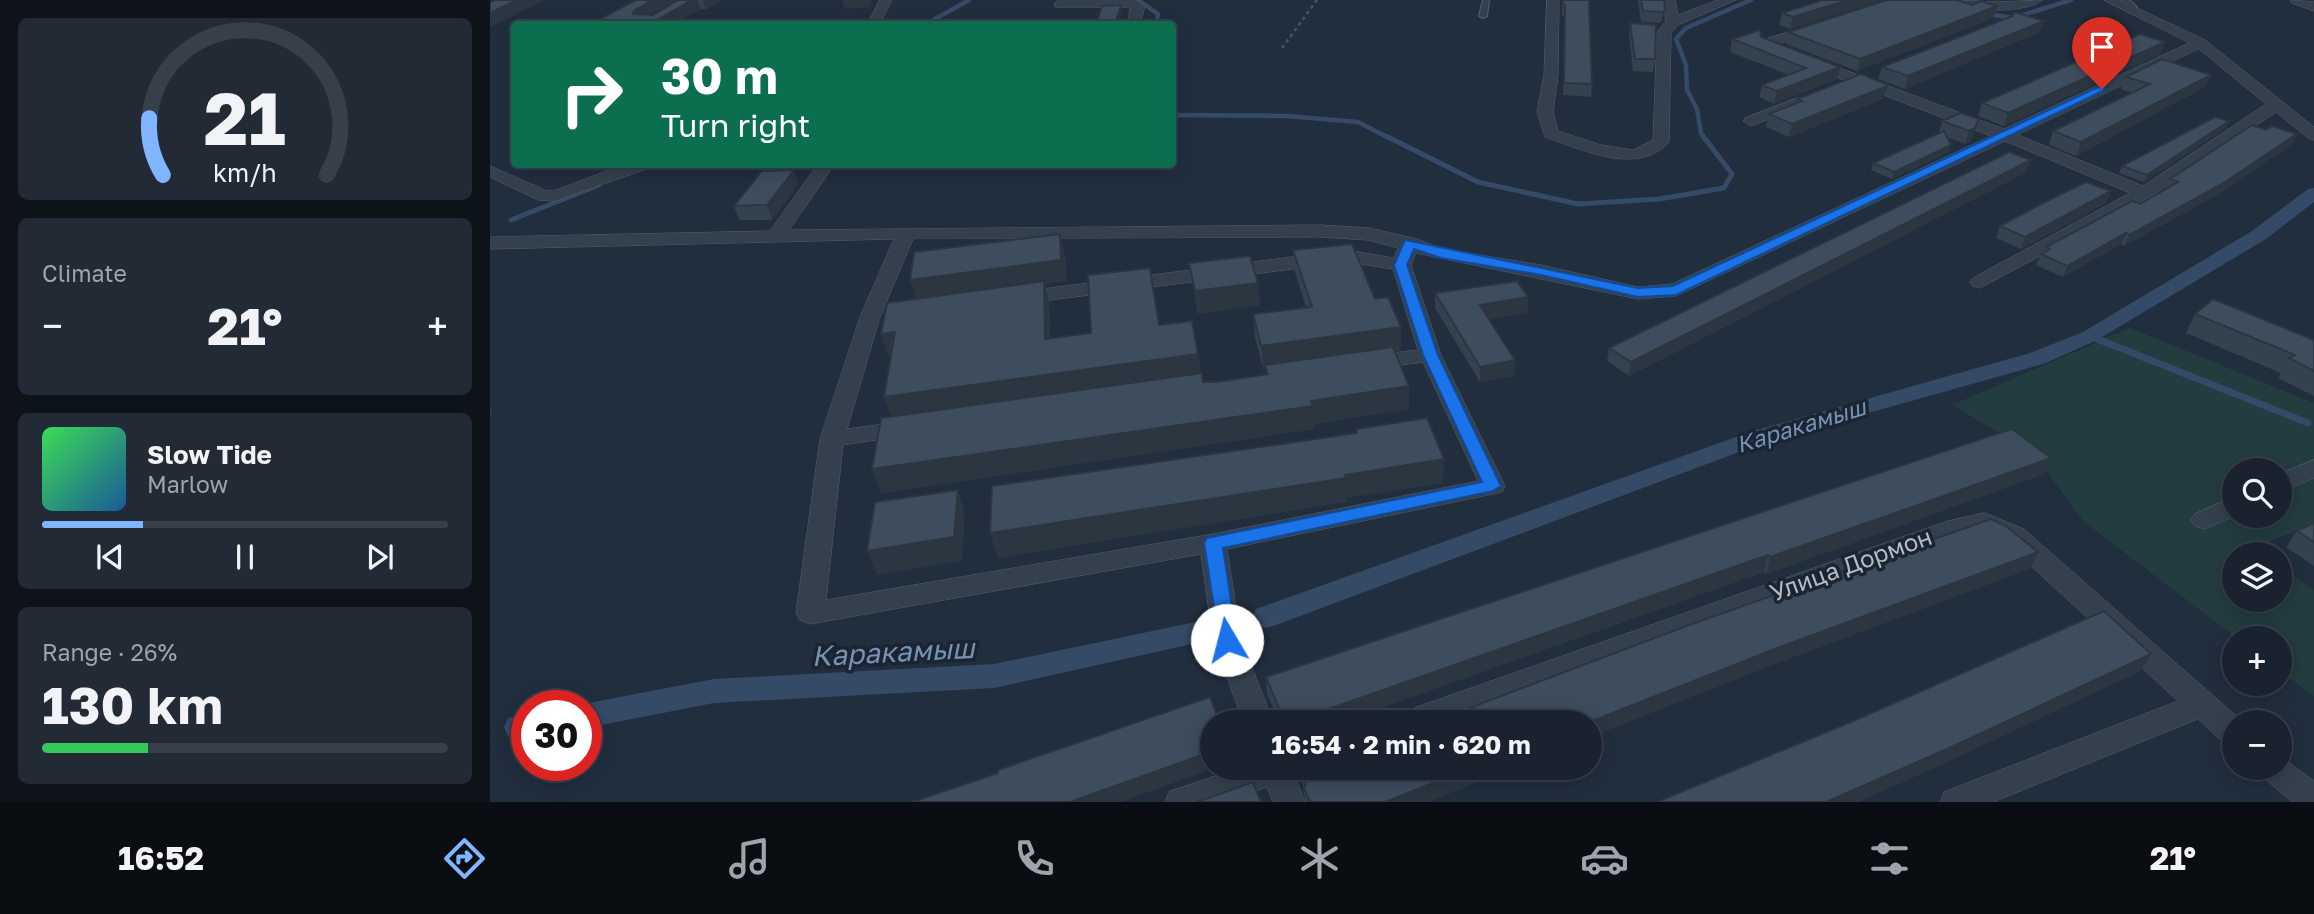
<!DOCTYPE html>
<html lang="en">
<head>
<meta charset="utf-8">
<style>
  body { margin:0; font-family:"Golos Text",sans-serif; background:#222a36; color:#f1f3f6; height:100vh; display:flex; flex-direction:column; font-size:26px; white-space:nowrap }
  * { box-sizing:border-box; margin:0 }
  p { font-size:23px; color:#9fa4aa }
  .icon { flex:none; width:38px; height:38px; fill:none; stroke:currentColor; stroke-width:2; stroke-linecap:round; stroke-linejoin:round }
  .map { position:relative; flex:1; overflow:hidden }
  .details { display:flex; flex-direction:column; gap:18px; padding:18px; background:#0e1319; width:490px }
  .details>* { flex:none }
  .banner { position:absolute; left:21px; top:21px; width:665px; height:147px; border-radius:7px; box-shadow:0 4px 18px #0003,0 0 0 2px #373f4a; background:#0b6e4f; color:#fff; overflow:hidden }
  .tools { position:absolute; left:1732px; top:458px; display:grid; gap:14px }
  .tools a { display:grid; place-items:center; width:70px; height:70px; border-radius:50%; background:#19222e; box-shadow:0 4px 18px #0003,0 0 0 2px #373f4a; font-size:35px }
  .speed { position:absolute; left:21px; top:690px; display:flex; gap:14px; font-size:35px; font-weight:700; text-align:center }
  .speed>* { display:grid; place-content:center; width:91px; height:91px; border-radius:50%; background:#19222e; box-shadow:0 4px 18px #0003,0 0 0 2px #373f4a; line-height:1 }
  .speed .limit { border:10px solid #d22; background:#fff; color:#111 }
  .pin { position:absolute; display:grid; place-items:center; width:60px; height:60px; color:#fff; margin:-72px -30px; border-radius:50% 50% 50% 0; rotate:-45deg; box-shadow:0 0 7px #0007 }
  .pin .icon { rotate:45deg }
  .me { position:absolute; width:77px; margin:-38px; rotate:352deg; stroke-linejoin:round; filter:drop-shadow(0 0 5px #0008) }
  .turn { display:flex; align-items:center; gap:24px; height:147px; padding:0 35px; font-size:32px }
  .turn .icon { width:91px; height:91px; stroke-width:2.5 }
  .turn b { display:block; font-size:49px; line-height:60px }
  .big { font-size:52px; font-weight:700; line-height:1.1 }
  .details .tile { flex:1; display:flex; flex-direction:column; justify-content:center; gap:10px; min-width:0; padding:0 24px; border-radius:10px; background:#222a36 }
  .details .dial { align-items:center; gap:0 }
  .dial svg { height:182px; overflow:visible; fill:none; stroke:#373f4a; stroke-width:7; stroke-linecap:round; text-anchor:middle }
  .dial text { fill:#f1f3f6; stroke:none }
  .song { display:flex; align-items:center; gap:21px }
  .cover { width:84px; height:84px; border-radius:10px; background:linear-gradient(135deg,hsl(130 70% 55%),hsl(210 70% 35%)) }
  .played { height:7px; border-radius:4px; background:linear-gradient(90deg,#80b5ff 25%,#373f4a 25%) }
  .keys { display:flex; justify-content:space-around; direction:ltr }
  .heat { display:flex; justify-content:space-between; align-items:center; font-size:38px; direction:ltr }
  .charge { height:10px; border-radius:5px; background:linear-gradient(90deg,#34c759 26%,#373f4a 0) }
  .trip { position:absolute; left:710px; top:710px; width:402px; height:70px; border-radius:35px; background:#19222e; box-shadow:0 4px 18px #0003,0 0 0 2px #373f4a; font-weight:700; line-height:70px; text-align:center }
  .tabs { display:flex; height:112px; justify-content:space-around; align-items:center; background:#0a0e12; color:#9fa4aa }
  .tabs .icon { width:49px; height:49px }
  .tabs .selected { color:#80b5ff }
  .tabs b { font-size:32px; color:#f1f3f6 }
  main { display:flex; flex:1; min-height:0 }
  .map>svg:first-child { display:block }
</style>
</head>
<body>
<main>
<section class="details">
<div class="tile dial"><svg viewBox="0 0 100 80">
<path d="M14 69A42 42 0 1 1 86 69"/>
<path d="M14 69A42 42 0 0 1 8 44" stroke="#80b5ff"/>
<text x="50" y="56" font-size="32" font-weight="700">21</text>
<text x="50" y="72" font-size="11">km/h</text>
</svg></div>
<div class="tile"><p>Climate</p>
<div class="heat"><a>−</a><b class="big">21°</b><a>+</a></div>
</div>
<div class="tile">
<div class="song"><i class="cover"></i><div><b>Slow Tide</b><p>Marlow</p></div></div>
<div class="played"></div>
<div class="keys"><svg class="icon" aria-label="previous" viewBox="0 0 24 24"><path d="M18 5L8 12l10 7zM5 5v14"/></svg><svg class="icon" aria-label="pause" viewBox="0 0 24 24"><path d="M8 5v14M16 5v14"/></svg><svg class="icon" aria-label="next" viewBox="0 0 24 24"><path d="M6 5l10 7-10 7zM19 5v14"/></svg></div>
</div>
<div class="tile"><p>Range · 26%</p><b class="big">130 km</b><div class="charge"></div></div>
</section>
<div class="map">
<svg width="1824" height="802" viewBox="0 0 1824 802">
  <rect width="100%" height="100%" fill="#212e3e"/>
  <path fill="#233c3f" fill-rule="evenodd" d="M 1640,328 L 1824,403 L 1824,523 L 1764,548 L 1773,555 L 1745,555 L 1745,600 L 1790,600 L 1790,567 L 1824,590 L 1824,696 L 1790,671 L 1790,639 L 1748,639 L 1593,521 L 1543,453 L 1462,405 ZM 1745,471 L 1790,471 L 1790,516 L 1745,516 Z"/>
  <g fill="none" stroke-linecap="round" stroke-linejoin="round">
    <g stroke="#344a66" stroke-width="4.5">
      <polyline points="648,0 668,14 666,24"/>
      <polyline points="1498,14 1523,18 1581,0"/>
      <polyline points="436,24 479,0"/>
      <polyline points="682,115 797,116 868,122 899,138"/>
      <polyline points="1214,138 1211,133 1207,109 1197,90 1196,65 1186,39 1196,28 1261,0"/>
    </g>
    <g stroke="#344a66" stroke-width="5">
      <polyline points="896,136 988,182 1088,204 1169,199 1234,188 1242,174 1213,136"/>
      <polyline points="21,220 109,185"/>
    </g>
    <polyline stroke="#344a66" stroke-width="7" points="1600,336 1818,423"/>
    <g fill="#344a66" fill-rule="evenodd">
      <polygon points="1824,188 1824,202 1776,239 1607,340 1556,363 1276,442 786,625 776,628 766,625 762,617 766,609 1260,432 1540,353 1593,332 1762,231 1818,189"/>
      <polygon points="710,621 720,624 724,632 720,640 504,688 224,703 96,728 96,705 88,705 224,679 504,664"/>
      <polygon points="37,713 37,739 29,740 18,736 14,727 18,718"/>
    </g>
    <g stroke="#535e6c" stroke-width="2">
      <g id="service">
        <polygon points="993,0 999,0 997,16 993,18 989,16"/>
        <polygon points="1632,0 1639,0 1647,7 1641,10 1637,10 1635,9 1638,7"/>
      </g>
    </g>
    <g stroke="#535e6c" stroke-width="1">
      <g id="minor">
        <polygon points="390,0 402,0 390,24 378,24"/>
        <polygon points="570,0 646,0 655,6 650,24 638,24 640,7 565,7 564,4"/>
        <path d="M 1057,0 L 1069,0 L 1068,75 L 1063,112 L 1068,131 L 1111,145 L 1143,150 L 1163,140 L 1167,32 L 1176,21 L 1173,0 L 1185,0 L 1188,15 L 1228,0 L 1246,0 L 1188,25 L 1181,33 L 1179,142 C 1148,177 1091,149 1055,137 L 1047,112 L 1054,75 Z"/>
        <path d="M 1464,0 L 1508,2 L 1553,0 C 1536,13 1481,14 1464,0 Z"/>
        <path d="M 1614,0 L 1630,0 L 1715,40 L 1824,127 L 1824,140 L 1818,138 L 1786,112 L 1660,197 L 1490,288 L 1483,286 L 1480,282 L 1483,278 L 1640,193 L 1515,141 L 1186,296 L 1148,299 L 926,253 L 921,265 L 951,355 L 1015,486 L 1012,492 L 1003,494 L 737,549 L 751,640 L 784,723 L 754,723 L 723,640 L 711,554 L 320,624 L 310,620 L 306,613 L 330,439 L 370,317 L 404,239 L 0,249 L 0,237 L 280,231 L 328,164 L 345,164 L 299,230 L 830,225 L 879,228 L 927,239 L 953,249 L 1051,265 L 1148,287 L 1182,284 L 1501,136 L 1315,65 L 1313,62 L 1315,59 L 1325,59 L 1514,129 L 1699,43 ZM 1709,49 L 1776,104 L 1653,186 L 1528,135 ZM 830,237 L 878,240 L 908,248 L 904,258 L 857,250 L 529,292 L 522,294 L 519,298 L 522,302 L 529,304 L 857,262 L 903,269 L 928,350 L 877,356 L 869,358 L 866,363 L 869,368 L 877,370 L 933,362 L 988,481 L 723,534 L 336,600 L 353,445 L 417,435 L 425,433 L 429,428 L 425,423 L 417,421 L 357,429 L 390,317 L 423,239 Z"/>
        <polygon points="1801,0 1824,2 1824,11 1802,3"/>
        <polygon points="1325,24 1330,25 1330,31 1275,48 1268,44 1270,41"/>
        <polygon points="1307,98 1315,103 1312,106 1261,126 1253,121 1255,118"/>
        <polygon points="136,164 161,164 159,168 65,201 48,200 0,177 0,166 57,191 63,191"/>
        <polygon points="1824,460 1824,478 1790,492 1790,474"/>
        <polygon points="1745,496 1745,516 1714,529 1705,526 1701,520 1705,514"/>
        <polygon points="1495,513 1534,529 1754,723 1745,723 1745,747 1734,743 1708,719 1503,802 1450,802 1454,792 1688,701 1516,543 1492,531 1471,535 954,723 903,723 907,714 1458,521"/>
        <polygon points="1790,756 1824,781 1824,802 1802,802 1774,778 1769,768 1790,768"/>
        <polygon points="749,768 807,768 804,774 815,802 783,802 777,787 733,802 675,802 679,792"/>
      </g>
    </g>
    <polyline stroke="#3e5859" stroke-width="2.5" stroke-dasharray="3.5 3.5" stroke-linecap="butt" points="792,48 827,0"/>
    <use href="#service" fill="#35404e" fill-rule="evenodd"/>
    <use href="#minor" fill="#35404e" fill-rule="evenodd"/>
  </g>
  <g fill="#344250">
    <polygon points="185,0 160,15 163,15 188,0 231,0 216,9 211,9 101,24"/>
    <polygon points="1072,0 1099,0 1102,84 1101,97 1073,95 1074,16 1072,16"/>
    <polygon points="1148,0 1174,0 1173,20 1171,23 1151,22"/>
    <polygon points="1333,0 1392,0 1300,29 1289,25 1292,13"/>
    <polygon points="1482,5 1507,6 1503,18 1367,71 1296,44 1298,32"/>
    <polygon points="1554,21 1550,32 1415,89 1388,79 1392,67"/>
    <polygon points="1140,23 1165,59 1163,72 1143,71 1139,35"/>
    <polygon points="1271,37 1350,67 1347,79 1284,104 1269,97 1272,85 1299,75 1240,52 1242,39"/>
    <polygon points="1675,42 1670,54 1514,126 1488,116 1492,103"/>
    <polygon points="1721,75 1715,87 1586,156 1559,145 1563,131 1642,93 1631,89 1636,77"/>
    <polygon points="1394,97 1393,99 1299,137 1276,127 1279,114 1306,103 1307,99"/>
    <polygon points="1489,119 1481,141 1475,144 1457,137 1459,152 1402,179 1381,170 1383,163 1449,133 1452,121"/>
    <polygon points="1736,128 1654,182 1629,173 1632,166"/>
    <polygon points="1776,130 1807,134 1802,144 1727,195 1634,246 1631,244 1573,277 1546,265 1551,254 1553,253 1556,247 1650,204 1675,190 1680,179"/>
    <polygon points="304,170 308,184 282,220 249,220 244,206"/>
    <polygon points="1537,172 1139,376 1117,361 1119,348"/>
    <polygon points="1616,203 1531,249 1506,238 1510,226"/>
    <polygon points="803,250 885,299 911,350 904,351 919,386 919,409 824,424 824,429 391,493 382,469 401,416 401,356 398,357 425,299 575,255 576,281 555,284 559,303 560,338 669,325 708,354 711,374 713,382 727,382 776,375 776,368 773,369 765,337 763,314 816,307 805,272"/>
    <polygon points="699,263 770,305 708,314"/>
    <polygon points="945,293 1038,297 1037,313 999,319 1025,360 1024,376 990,382 945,308"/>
    <polygon points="1705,314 1824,340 1824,396 1788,378 1791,373 1696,333"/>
    <polygon points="1554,474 1276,574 1274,572 848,723 790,723 777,694 776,677"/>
    <polygon points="1824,523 1824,566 1796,547 1807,531"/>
    <polygon points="818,768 1022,768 937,802 815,802 811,771"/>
  </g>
  <g fill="#2b3641">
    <polygon points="27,0 55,0 0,27 0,13"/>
    <polygon points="162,0 185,0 149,22 143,14 144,11"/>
    <polygon points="202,0 207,0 211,9 184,24 160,24"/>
    <polygon points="213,0 231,0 216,9"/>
    <polygon points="352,0 382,0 379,7 355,9"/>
    <polygon points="1358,0 1392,0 1300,29 1303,17"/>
    <polygon points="631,5 632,11 628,24 625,24"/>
    <polygon points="1507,6 1503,18 1367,71 1370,59"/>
    <polygon points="1175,10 1173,20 1171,23 1173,12"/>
    <polygon points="1554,21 1550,32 1415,89 1418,76"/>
    <polygon points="1675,42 1670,54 1514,126 1518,113"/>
    <polygon points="1350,67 1347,79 1284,104 1287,91"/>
    <polygon points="1721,75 1715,87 1586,156 1591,142"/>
    <polygon points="1398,85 1393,99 1299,137 1302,124"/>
    <polygon points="1489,119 1481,141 1475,144 1479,131"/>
    <polygon points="1739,121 1736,128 1654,182 1657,175"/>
    <polygon points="1807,134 1802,144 1727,195 1634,246 1639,235"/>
    <polygon points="1461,145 1459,152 1402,179 1404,172"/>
    <polygon points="1541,160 1537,172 1139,376 1141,362"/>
    <polygon points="304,170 308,184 282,220 277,205"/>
    <polygon points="1621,191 1616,203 1531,249 1535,237"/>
    <polygon points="1636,233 1631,244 1573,277 1577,266"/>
    <polygon points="570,234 575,255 576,281 555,284 559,303 561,361 427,302 420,280"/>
    <polygon points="768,283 770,305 708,314 705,291"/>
    <polygon points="1038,297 1037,313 989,321 990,305"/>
    <polygon points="911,327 911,350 776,368 775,365 776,368 773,369 771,346"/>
    <polygon points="405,332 412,355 398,357 391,334"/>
    <polygon points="708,354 711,377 402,420 394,397"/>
    <polygon points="1025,360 1024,376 990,382 990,367"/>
    <polygon points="919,386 919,409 824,424 824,429 391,493 382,469"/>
    <polygon points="0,406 3,411 0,421"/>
    <polygon points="1561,458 1554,474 1276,574 1280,557"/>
    <polygon points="954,459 953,483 857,498 857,502 508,558 500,533"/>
    <polygon points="468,490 475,514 472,561 387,575 377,551"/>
    <polygon points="1548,552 1540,569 1285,664 1101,737 1101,723 1097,723 1290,647"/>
    <polygon points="1278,555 1274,572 848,723 799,723"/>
    <polygon points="1661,654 1651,671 1449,766 1368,802 1336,802"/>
    <polygon points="723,751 723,768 724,768 631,802 580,802"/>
    <polygon points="981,768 1022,768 937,802 895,802"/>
  </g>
  <g fill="#3d4d5d" stroke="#2b3641" stroke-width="2">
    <polygon points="5,0 27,0 0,13 0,3"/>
    <polygon points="146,0 162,0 144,11 143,14 163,15 188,0 202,0 160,24 101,24"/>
    <polygon points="1073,0 1099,0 1102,84 1074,83 1075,5 1073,4"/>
    <polygon points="1151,0 1174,0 1175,10 1173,12 1153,11"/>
    <polygon points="1333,0 1358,0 1303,17 1292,13"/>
    <polygon points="1397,0 1467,0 1482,5 1491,1 1507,6 1370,59 1298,32"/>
    <polygon points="631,5 625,24 606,24 612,6"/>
    <polygon points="1524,12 1554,21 1418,76 1392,67 1523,16"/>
    <polygon points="1140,23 1166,25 1165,59 1145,59"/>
    <polygon points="1270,30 1271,37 1350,67 1287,91 1272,85 1316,68 1242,39"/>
    <polygon points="1650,34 1675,42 1518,113 1492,103"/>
    <polygon points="1672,59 1721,75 1591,142 1563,131 1660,84 1636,77"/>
    <polygon points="1371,74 1398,85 1397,86 1302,124 1279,114 1312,101 1307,99"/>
    <polygon points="1471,113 1489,119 1485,128 1479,131 1452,121"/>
    <polygon points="1725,117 1739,121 1657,175 1632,166"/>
    <polygon points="1762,125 1776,130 1782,126 1807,134 1732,184 1639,235 1636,233 1577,266 1551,254 1560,249 1556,247 1642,201 1650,204 1688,182 1680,179"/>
    <polygon points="1454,131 1461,145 1404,172 1383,163"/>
    <polygon points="1519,152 1541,160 1141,362 1119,348"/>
    <polygon points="304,170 277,205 244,206 272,171"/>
    <polygon points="1596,182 1621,191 1535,237 1510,226 1557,201"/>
    <polygon points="570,234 571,260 420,280 424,252"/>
    <polygon points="862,244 885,299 898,297 911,327 771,346 763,314 822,307 803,250"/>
    <polygon points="760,256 768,283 705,291 699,263"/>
    <polygon points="660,268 669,325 702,321 708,354 394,397 405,332 391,334 397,303 554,281 555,339 601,333 598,275"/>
    <polygon points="1027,281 1038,297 990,305 1025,360 990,367 945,293"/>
    <polygon points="1723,299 1824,340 1824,371 1799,358 1805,355 1705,314"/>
    <polygon points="903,347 919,386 821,401 823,406 382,469 391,418 712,373 713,382 727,382 778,374 775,365"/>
    <polygon points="937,418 954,459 855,475 856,478 500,533 502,486 867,433 866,429"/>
    <polygon points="1522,429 1561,458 1280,557 1278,555 799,723 795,723 776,677"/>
    <polygon points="468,490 464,537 377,551 385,502"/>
    <polygon points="1501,519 1516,526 1548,552 1290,647 1097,723 940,723 1199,625"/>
    <polygon points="1824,523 1824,542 1807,531"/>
    <polygon points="1614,611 1661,654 1457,749 1336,802 1167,802 1361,722"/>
    <polygon points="720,697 730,723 723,723 723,751 580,802 422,802 508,773 508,770"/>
    <polygon points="818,768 981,768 895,802 820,802 814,788 816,784 811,771"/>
    <polygon points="763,782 771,802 707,802"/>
  </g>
  <polygon fill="#1a73e8" stroke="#114b97" stroke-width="2" points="1608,87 1617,89 1186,295 1148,297 1051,275 951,258 924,249 917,265 948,355 1011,486 1003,491 733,548 747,640 744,646 737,648 730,646 714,543 717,538 992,482 933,355 904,265 915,240 1148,288 1183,286"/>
  <g text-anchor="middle" stroke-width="7" stroke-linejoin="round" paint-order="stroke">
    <g font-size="23" font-style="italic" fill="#7692b3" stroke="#1b2532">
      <text transform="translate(1311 426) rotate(-17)" y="8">Каракамыш</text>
    </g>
    <g font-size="24" fill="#b1bbc9" stroke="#1b2532">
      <text transform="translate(1361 565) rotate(-20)" y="8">Улица Дормон</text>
    </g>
    <g font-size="28" font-style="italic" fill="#7692b3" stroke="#1b2532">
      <text transform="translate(403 652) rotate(-3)" y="10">Каракамыш</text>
    </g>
  </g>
</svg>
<div class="tools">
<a><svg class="icon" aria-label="search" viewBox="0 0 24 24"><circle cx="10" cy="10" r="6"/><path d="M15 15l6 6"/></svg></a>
<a><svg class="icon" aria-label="layers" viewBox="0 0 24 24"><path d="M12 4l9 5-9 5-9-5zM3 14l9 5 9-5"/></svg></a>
<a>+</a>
<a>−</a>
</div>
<div class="speed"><div class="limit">30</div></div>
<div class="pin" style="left:1612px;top:89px;background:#d93025"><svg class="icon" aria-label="arrive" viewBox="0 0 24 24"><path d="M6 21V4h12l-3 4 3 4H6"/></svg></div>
<svg class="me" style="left:737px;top:640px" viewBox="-20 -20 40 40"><circle r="19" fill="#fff"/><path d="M0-13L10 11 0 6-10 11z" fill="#1a73e8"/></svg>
<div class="trip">16:54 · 2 min · 620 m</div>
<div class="banner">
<div class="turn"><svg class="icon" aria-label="right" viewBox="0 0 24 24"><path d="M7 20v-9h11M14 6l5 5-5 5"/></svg><div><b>30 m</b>Turn right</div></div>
</div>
</div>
</main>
<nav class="tabs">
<b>16:52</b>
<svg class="icon selected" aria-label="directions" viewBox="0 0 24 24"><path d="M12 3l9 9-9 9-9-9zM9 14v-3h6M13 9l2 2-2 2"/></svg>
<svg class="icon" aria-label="music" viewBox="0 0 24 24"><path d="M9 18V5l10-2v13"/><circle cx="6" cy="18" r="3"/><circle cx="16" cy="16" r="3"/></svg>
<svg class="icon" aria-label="phone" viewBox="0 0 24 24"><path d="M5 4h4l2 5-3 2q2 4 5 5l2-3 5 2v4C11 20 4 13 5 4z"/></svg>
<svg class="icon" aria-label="climate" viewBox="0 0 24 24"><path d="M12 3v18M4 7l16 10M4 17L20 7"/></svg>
<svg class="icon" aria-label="car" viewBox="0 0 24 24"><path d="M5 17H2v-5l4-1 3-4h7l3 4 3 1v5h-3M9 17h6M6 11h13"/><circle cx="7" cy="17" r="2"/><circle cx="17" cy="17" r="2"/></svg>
<svg class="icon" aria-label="filters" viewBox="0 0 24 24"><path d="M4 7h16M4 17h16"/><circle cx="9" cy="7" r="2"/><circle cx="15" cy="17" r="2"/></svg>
<b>21°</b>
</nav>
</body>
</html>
